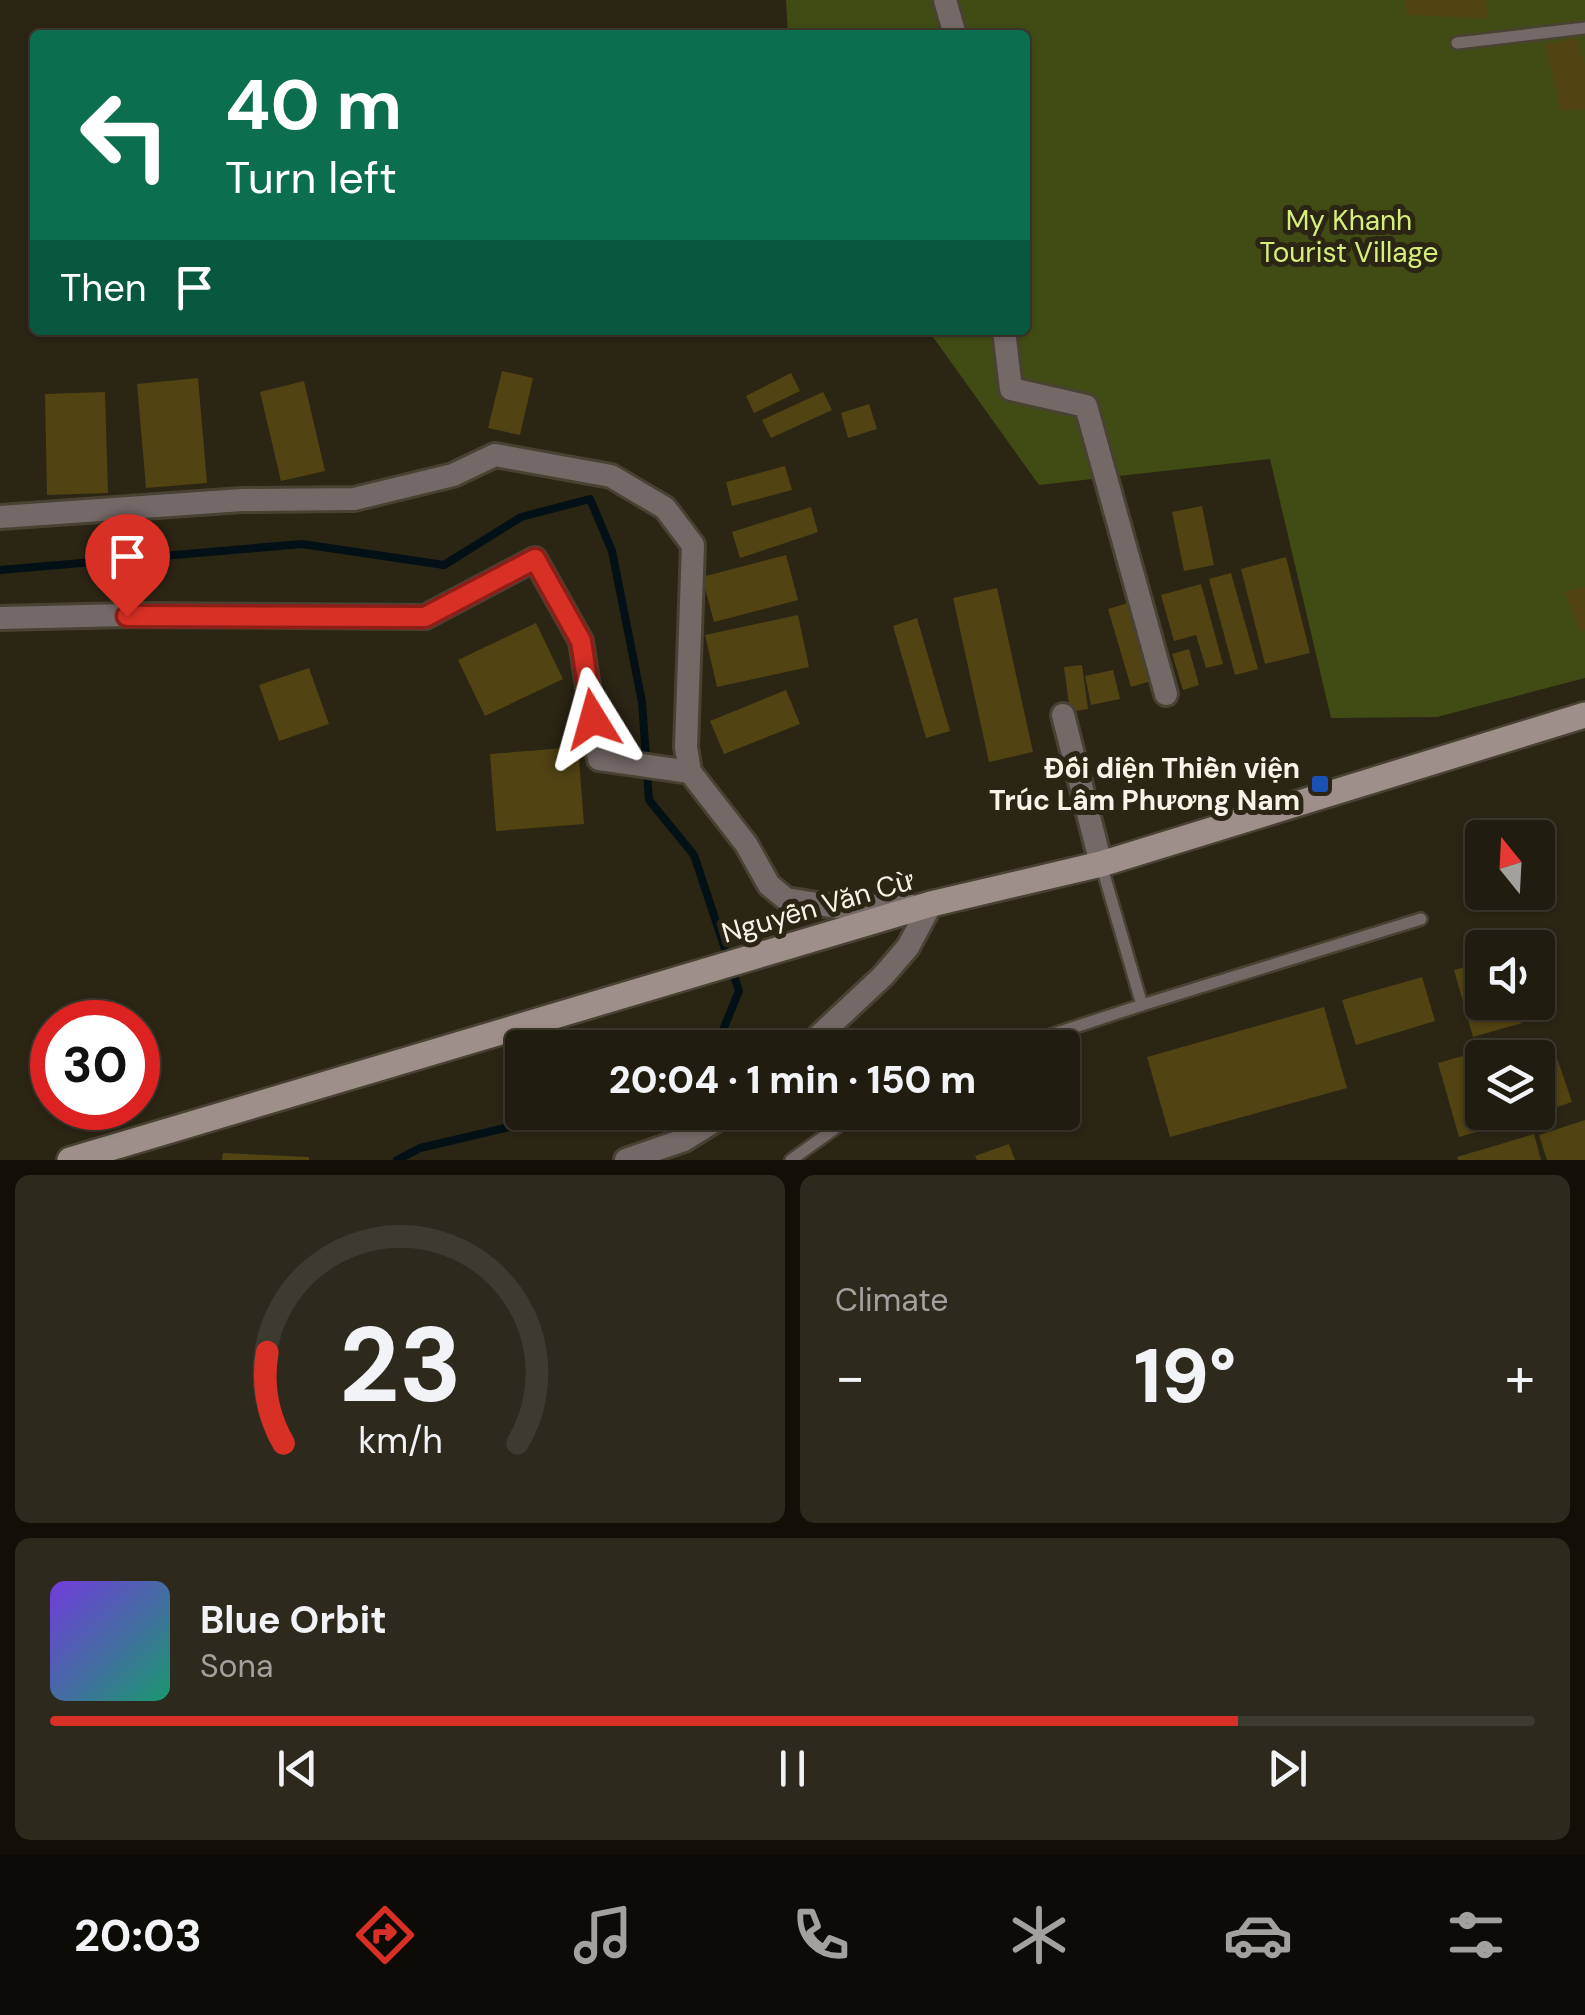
<!DOCTYPE html>
<html lang="en">
<head>
<meta charset="utf-8">
<style>
  body { margin:0; font-family:"DM Sans",sans-serif; background:#2d291d; color:#f1f3f6; height:100vh; display:flex; flex-direction:column; font-size:38px; white-space:nowrap }
  * { box-sizing:border-box; margin:0 }
  p { font-size:32px; color:#a2a19e }
  .icon { flex:none; width:55px; height:55px; fill:none; stroke:currentColor; stroke-width:2; stroke-linecap:round; stroke-linejoin:round }
  .map { position:relative; height:1160px; overflow:hidden }
  .drawer { display:flex; flex-direction:column; gap:15px; padding:15px; background:#120f08; flex:1 }
  .drawer>* { flex:none }
  .top-card { position:absolute; left:30px; top:30px; width:1000px; height:305px; border-radius:10px; box-shadow:0 2px 8px #0004,0 0 0 2px #3d3a2f; background:#0b6e4f; color:#fff; overflow:hidden }
  .needle { width:65px; rotate:342deg }
  .fabs { position:absolute; left:1465px; top:820px; display:grid; gap:20px }
  .fabs a { display:grid; place-items:center; width:90px; height:90px; border-radius:10px; background:#201c0f; box-shadow:0 2px 8px #0004,0 0 0 2px #3d3a2f; font-size:50px }
  .speed { position:absolute; left:30px; top:1000px; display:flex; gap:20px; font-size:50px; font-weight:700; text-align:center }
  .speed>* { display:grid; place-content:center; width:130px; height:130px; border-radius:50%; background:#201c0f; box-shadow:0 2px 8px #0004,0 0 0 2px #3d3a2f; line-height:1 }
  .speed .limit { border:15px solid #d22; background:#fff; color:#111 }
  .pin { position:absolute; display:grid; place-items:center; width:85px; height:85px; color:#fff; margin:-102px -42px; border-radius:50% 50% 50% 0; rotate:-45deg; box-shadow:0 0 10px #0007 }
  .pin .icon { rotate:45deg }
  .me { position:absolute; width:110px; margin:-55px; rotate:352deg; stroke-linejoin:round; filter:drop-shadow(0 0 8px #0008) }
  .turn { display:flex; align-items:center; gap:35px; height:210px; padding:0 30px; font-size:45px }
  .turn .icon { width:130px; height:130px; stroke-width:2.5 }
  .turn b { display:block; font-size:70px; line-height:85px }
  .then { display:flex; align-items:center; height:95px; padding:0 30px; background:#0003; gap:20px; font-size:38px }
  .big { font-size:75px; font-weight:800; line-height:1.1 }
  .drawer .widget { flex:1; display:flex; flex-direction:column; justify-content:center; gap:15px; min-width:0; padding:0 35px; border-radius:15px; background:#2d291d }
  .drawer .dial { align-items:center; gap:0 }
  .dial svg { height:260px; overflow:visible; fill:none; stroke:#3d3a2f; stroke-width:7; stroke-linecap:round; text-anchor:middle }
  .dial text { fill:#f1f3f6; stroke:none }
  .song { display:flex; align-items:center; gap:30px }
  .cover { width:120px; height:120px; border-radius:15px; background:linear-gradient(135deg,hsl(260 70% 55%),hsl(160 70% 35%)) }
  .played { height:10px; border-radius:5px; background:linear-gradient(90deg,#d93025 80%,#3d3a2f 80%) }
  .keys { display:flex; justify-content:space-around; direction:ltr }
  .heat { display:flex; justify-content:space-between; align-items:center; font-size:55px; direction:ltr }
  .drawer .tiles { flex:1; display:grid; gap:15px; grid-template-columns:1fr 1fr }
  .widget:last-child { grid-column:span 2 }
  .trip { position:absolute; left:505px; top:1030px; width:575px; height:100px; border-radius:10px; background:#201c0f; box-shadow:0 2px 8px #0004,0 0 0 2px #3d3a2f; font-weight:800; line-height:100px; text-align:center }
  .menu { display:flex; height:160px; justify-content:space-around; align-items:center; background:#0d0b06; color:#a2a19e }
  .menu .icon { width:70px; height:70px }
  .menu .current { color:#d93025 }
  .menu b { font-size:45px; color:#f1f3f6 }
  .map>svg:first-child { display:block }
</style>
</head>
<body>
<div class="map">
<svg width="1585" height="1160" viewBox="0 0 1585 1160">
  <rect width="100%" height="100%" fill="#2b2514"/>
  <polygon fill="#414c14" points="786,0 1585,0 1585,678 1437,717 1331,718 1270,459 1039,485 928,330 1025,330 1025,35 788,35"/>
  <g fill="none" stroke-linecap="round" stroke-linejoin="round">
    <g stroke="#031015" stroke-width="8">
      <polyline points="0,570 302,544 444,565 521,517 590,499 612,551 642,702 649,800 694,855 739,991 718,1042 712,1048"/>
      <polyline points="397,1160 420,1148 574,1112"/>
    </g>
  </g>
  <g fill="#524312">
    <polygon points="1405,0 1486,0 1487,18 1407,15"/>
    <polygon points="1576,38 1585,65 1585,109 1561,111 1545,44"/>
    <polygon points="502,371 533,378 520,435 488,428"/>
    <polygon points="791,373 800,391 754,413 746,396"/>
    <polygon points="198,378 207,483 146,488 137,384"/>
    <polygon points="304,381 325,471 281,481 260,392"/>
    <polygon points="105,392 108,493 47,495 45,394"/>
    <polygon points="823,392 832,410 771,438 762,420"/>
    <polygon points="869,404 877,429 848,438 841,413"/>
    <polygon points="785,466 792,490 732,506 726,482"/>
    <polygon points="1202,506 1214,565 1184,571 1172,512"/>
    <polygon points="811,507 818,532 740,558 732,532"/>
    <polygon points="786,555 798,600 714,622 702,577"/>
    <polygon points="1286,557 1310,653 1265,664 1241,569"/>
    <polygon points="1231,573 1258,669 1235,675 1209,579"/>
    <polygon points="1201,584 1223,664 1206,668 1196,635 1174,641 1161,595"/>
    <polygon points="1585,587 1585,630 1580,631 1564,592"/>
    <polygon points="997,588 1033,752 989,762 953,598"/>
    <polygon points="1128,603 1151,681 1131,687 1108,609"/>
    <polygon points="798,615 809,667 717,687 705,635"/>
    <polygon points="917,618 950,731 926,738 893,626"/>
    <polygon points="536,623 563,679 485,716 458,660"/>
    <polygon points="1189,649 1199,685 1183,690 1172,654"/>
    <polygon points="1082,665 1088,709 1070,712 1064,667"/>
    <polygon points="309,668 329,724 279,741 259,685"/>
    <polygon points="1113,670 1120,699 1091,705 1085,676"/>
    <polygon points="786,690 800,724 724,754 710,721"/>
    <polygon points="578,747 584,824 496,831 490,754"/>
    <polygon points="1482,962 1482,1002 1516,1002 1522,1023 1473,1037 1454,970"/>
    <polygon points="1422,977 1435,1021 1356,1045 1342,1000"/>
    <polygon points="1324,1007 1347,1088 1170,1137 1147,1057"/>
    <polygon points="1509,1043 1513,1058 1482,1058 1482,1112 1529,1112 1530,1117 1459,1137 1438,1063"/>
    <polygon points="1557,1058 1572,1102 1539,1113 1538,1065"/>
    <polygon points="1585,1120 1585,1160 1547,1160 1539,1135"/>
    <polygon points="1534,1134 1541,1160 1458,1160 1457,1157"/>
    <polygon points="1009,1144 1015,1160 977,1160 975,1156"/>
    <polygon points="223,1153 309,1157 309,1160 222,1160"/>
  </g>
  <g fill="none" stroke-linecap="round" stroke-linejoin="round">
    <g stroke="#484232" stroke-width="16">
      <g id="service">
        <polyline points="1457,43 1585,28"/>
        <polyline points="1142,1005 1421,919"/>
        <polyline points="1011,1048 1142,1005 1101,864"/>
        <polyline points="791,1160 858,1112"/>
      </g>
    </g>
    <g stroke="#484232" stroke-width="28">
      <g id="minor">
        <polyline points="945,0 955,35"/>
        <polyline points="1004,330 1011,389 1086,406 1166,694"/>
        <polyline points="0,517 242,500 354,499 453,475 495,455 611,476 665,508 693,545 686,747 690,772 746,844 769,885 786,899 836,907 909,905"/>
        <polyline points="0,618 127,615 425,617 535,559 581,641 599,759 690,772"/>
        <polyline points="1063,715 1101,864"/>
        <polyline points="806,1048 883,976 908,947 931,904"/>
        <polyline points="626,1160 684,1140 729,1112"/>
      </g>
    </g>
    <g stroke="#484232" stroke-width="30">
      <polyline id="secondary" points="70,1160 931,904 1101,864 1585,715"/>
    </g>
    <use href="#service" stroke="#736966" stroke-width="11"/>
    <use href="#minor" stroke="#736966" stroke-width="22"/>
    <use href="#secondary" stroke="#9f8f8a" stroke-width="25"/>
  </g>
  <g fill="none" stroke-linecap="round" stroke-linejoin="round">
    <g stroke="#8d1f18" stroke-width="25">
      <polyline id="route" points="127,616 425,617 535,559 581,641 593,719"/>
    </g>
    <use href="#route" stroke="#d93025" stroke-width="18"/>
  </g>
  <rect fill="#1a4fb4" stroke="#2b2514" stroke-width="4" x="1310" y="774" width="20" height="20" rx="5"/>
  <g text-anchor="middle" stroke-width="10" stroke-linejoin="round" paint-order="stroke">
    <g font-size="28" fill="#d6ef7c" stroke="#2b2514">
      <text x="1349" y="230">My Khanh<tspan x="1349" dy="32">Tourist Village</tspan></text>
    </g>
    <g font-size="28" font-weight="bold" fill="#f7f3e8" stroke="#2b2514" text-anchor="end">
      <text x="1300" y="778">Đối diện Thiền viện<tspan x="1300" dy="32">Trúc Lâm Phương Nam</tspan></text>
    </g>
    <g font-size="28" fill="#f7f3e8" stroke="#2b2514">
      <text transform="translate(818 906) rotate(-16)" y="10">Nguyễn Văn Cừ</text>
    </g>
  </g>
</svg>
<div class="fabs">
<a><svg class="needle" viewBox="-14 -14 28 28"><path d="M0-13l5 13h-10z" fill="#e53935"/><path d="M0 13l5-13h-10z" fill="#a2a19e"/></svg></a>
<a><svg class="icon" aria-label="sound" viewBox="0 0 24 24"><path d="M4 9h4l5-4v14l-5-4H4zM17 9q2 3 0 6"/></svg></a>
<a><svg class="icon" aria-label="layers" viewBox="0 0 24 24"><path d="M12 4l9 5-9 5-9-5zM3 14l9 5 9-5"/></svg></a>
</div>
<div class="speed"><div class="limit">30</div></div>
<div class="pin" style="left:127px;top:616px;background:#d93025"><svg class="icon" aria-label="arrive" viewBox="0 0 24 24"><path d="M6 21V4h12l-3 4 3 4H6"/></svg></div>
<svg class="me" style="left:593px;top:719px" viewBox="-20 -20 40 40"><path d="M0-17L14 15 0 8-14 15z" fill="#d93025" stroke="#fff" stroke-width="4"/></svg>
<div class="trip">20:04 · 1 min · 150 m</div>
<div class="top-card">
<div class="turn"><svg class="icon" aria-label="left" viewBox="0 0 24 24"><path d="M17 20v-9H6M10 6l-5 5 5 5"/></svg><div><b>40 m</b>Turn left</div></div>
<div class="then">Then<svg class="icon" aria-label="arrive" viewBox="0 0 24 24"><path d="M6 21V4h12l-3 4 3 4H6"/></svg></div>
</div>
</div>
<section class="drawer">
<div class="tiles">
<div class="widget dial"><svg viewBox="0 0 100 80">
<path d="M14 69A42 42 0 1 1 86 69"/>
<path d="M14 69A42 42 0 0 1 9 41" stroke="#d93025"/>
<text x="50" y="56" font-size="32" font-weight="700">23</text>
<text x="50" y="72" font-size="11">km/h</text>
</svg></div>
<div class="widget"><p>Climate</p>
<div class="heat"><a>−</a><b class="big">19°</b><a>+</a></div>
</div>
<div class="widget">
<div class="song"><i class="cover"></i><div><b>Blue Orbit</b><p>Sona</p></div></div>
<div class="played"></div>
<div class="keys"><svg class="icon" aria-label="previous" viewBox="0 0 24 24"><path d="M18 5L8 12l10 7zM5 5v14"/></svg><svg class="icon" aria-label="pause" viewBox="0 0 24 24"><path d="M8 5v14M16 5v14"/></svg><svg class="icon" aria-label="next" viewBox="0 0 24 24"><path d="M6 5l10 7-10 7zM19 5v14"/></svg></div>
</div>
</div>
</section>
<nav class="menu">
<b>20:03</b>
<svg class="icon current" aria-label="directions" viewBox="0 0 24 24"><path d="M12 3l9 9-9 9-9-9zM9 14v-3h6M13 9l2 2-2 2"/></svg>
<svg class="icon" aria-label="music" viewBox="0 0 24 24"><path d="M9 18V5l10-2v13"/><circle cx="6" cy="18" r="3"/><circle cx="16" cy="16" r="3"/></svg>
<svg class="icon" aria-label="phone" viewBox="0 0 24 24"><path d="M5 4h4l2 5-3 2q2 4 5 5l2-3 5 2v4C11 20 4 13 5 4z"/></svg>
<svg class="icon" aria-label="climate" viewBox="0 0 24 24"><path d="M12 3v18M4 7l16 10M4 17L20 7"/></svg>
<svg class="icon" aria-label="car" viewBox="0 0 24 24"><path d="M5 17H2v-5l4-1 3-4h7l3 4 3 1v5h-3M9 17h6M6 11h13"/><circle cx="7" cy="17" r="2"/><circle cx="17" cy="17" r="2"/></svg>
<svg class="icon" aria-label="filters" viewBox="0 0 24 24"><path d="M4 7h16M4 17h16"/><circle cx="9" cy="7" r="2"/><circle cx="15" cy="17" r="2"/></svg>
</nav>
</body>
</html>
